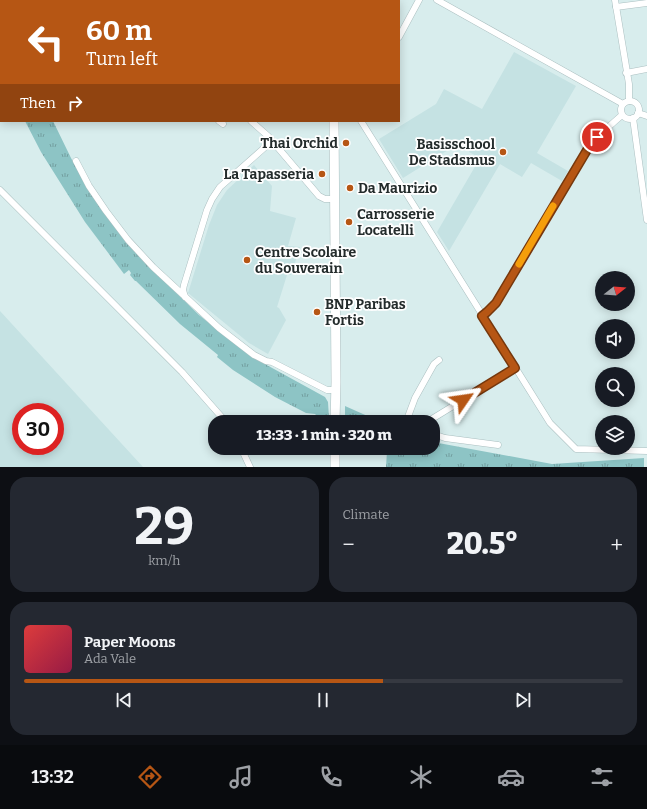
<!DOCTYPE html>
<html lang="en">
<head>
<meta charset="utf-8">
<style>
  body { margin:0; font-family:Bitter,serif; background:#242831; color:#f1f3f6; height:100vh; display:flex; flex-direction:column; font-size:15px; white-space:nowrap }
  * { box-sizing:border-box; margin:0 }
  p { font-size:13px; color:#9ea1a6 }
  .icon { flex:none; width:22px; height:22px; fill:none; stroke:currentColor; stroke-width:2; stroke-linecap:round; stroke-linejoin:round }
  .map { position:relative; height:467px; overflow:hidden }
  .side { display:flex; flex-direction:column; gap:10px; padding:10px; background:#0d0f14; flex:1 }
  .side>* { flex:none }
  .banner { position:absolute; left:0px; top:0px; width:400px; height:122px; box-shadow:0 2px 10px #0003; background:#b65614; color:#fff; overflow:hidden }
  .needle { width:26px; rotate:73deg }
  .fabs { position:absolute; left:595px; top:271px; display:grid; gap:8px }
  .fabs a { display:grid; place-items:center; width:40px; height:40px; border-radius:50%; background:#171b24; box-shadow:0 2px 10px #0003; font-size:20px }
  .speed { position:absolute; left:12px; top:403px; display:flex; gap:8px; font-size:20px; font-weight:700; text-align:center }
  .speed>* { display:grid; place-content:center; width:52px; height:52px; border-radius:50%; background:#171b24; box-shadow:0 2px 10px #0003; line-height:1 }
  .speed .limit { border:6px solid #d22; background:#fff; color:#111 }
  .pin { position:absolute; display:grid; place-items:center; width:34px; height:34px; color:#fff; margin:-17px; border:2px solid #fff; border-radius:50%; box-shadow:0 1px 4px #0007 }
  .me { position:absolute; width:44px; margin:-22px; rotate:58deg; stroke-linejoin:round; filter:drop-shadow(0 0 3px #0008) }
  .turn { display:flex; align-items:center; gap:14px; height:84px; padding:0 20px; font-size:18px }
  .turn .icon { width:52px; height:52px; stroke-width:2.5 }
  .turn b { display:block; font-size:28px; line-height:34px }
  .then { display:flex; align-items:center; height:38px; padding:0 20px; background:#0003; gap:8px; font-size:15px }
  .big { font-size:30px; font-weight:800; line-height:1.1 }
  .side .widget { flex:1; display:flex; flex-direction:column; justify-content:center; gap:6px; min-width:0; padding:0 14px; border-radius:16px; background:#242831 }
  .side .dial { align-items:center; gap:0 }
  .dial b { font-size:52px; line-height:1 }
  .song { display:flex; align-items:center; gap:12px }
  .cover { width:48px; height:48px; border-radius:6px; background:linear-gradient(135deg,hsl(0 70% 55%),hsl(340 70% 35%)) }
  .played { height:4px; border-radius:2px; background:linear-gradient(90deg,#b65614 60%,#363941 60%) }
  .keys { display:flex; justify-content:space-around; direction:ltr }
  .heat { display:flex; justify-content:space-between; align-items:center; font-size:22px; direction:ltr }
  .side .tiles { flex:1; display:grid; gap:10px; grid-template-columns:1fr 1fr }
  .widget:last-child { grid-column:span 2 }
  .trip { position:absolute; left:208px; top:415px; width:232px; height:40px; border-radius:16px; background:#171b24; box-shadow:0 2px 10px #0003; font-weight:800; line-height:40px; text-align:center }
  .dock { display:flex; height:64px; justify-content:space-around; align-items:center; background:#090b0e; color:#9ea1a6 }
  .dock .icon { width:28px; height:28px }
  .dock .active { color:#b65614 }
  .dock b { font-size:18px; color:#f1f3f6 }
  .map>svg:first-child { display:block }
</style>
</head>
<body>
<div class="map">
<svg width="647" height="467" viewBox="0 0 647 467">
  <defs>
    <pattern id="park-tufts" width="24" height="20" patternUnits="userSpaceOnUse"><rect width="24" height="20" fill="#8dc4c5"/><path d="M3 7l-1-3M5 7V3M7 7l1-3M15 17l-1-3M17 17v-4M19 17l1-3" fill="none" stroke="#739fa0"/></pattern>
  </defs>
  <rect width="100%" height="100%" fill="#d8eded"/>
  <g fill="#c5e2e3" fill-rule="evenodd">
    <polygon points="514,52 576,86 537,153 568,171 562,181 531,163 522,177 500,164 449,251 437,232 480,158 469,152 471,147 461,142 403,178 379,139 436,104 444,89 482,109"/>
    <polygon points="254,165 272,186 270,211 296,218 288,246 300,247 291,275 287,275 277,307 279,308 286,320 268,354 249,343 188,293 209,225 217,205 227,190"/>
    <path d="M 0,311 L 143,467 L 0,467 ZM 21,412 L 55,412 L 55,446 L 21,446 Z"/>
  </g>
  <g fill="url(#park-tufts)">
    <polygon points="25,121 53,121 71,158 86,185 155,272 199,315 252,357 325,397 328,402 329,418 317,416 315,414 306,413 275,397 233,370 217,357 218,355 180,324 136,281 135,281 130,275 131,273 129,270 124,274 85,222 41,152"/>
    <polygon points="345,406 381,422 345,422"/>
    <polygon points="433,442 552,464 644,458 644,467 386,467 387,451 381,448 433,448"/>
  </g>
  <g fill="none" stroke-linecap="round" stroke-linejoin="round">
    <g stroke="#abbfc0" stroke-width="7">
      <g id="minor">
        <polyline points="39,0 39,1"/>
        <polyline points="191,0 193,1"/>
        <polyline points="437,0 623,104"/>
        <polyline points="615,0 629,84 629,101"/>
        <polyline points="171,1 171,0"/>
        <polyline points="616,7 647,3"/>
        <polyline points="399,37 419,0"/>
        <polyline points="626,73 647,69"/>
        <circle cx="630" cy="110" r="9"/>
        <polyline points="638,113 647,116"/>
        <polyline points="633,118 647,220"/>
        <polyline points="219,121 223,124"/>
        <polyline points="251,121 268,136 319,196 325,199 334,199"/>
        <polyline points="361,121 550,423 576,449 647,451"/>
        <polyline points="76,161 89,186 106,211 128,240 153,267 219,328 254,355 266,361 272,362 327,390 335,390"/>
        <polyline points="0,190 182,372 226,422"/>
        <polyline points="185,297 183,290 184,285 207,210 212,199 220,187 272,141"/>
        <polyline points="482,316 487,312 495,303 590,145 605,130 622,115"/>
        <polyline points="385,419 392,422"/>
        <polyline points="406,422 415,398 434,364 439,360"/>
        <polyline points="427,422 515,368"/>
        <polyline points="433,434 445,438 498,445"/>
        <polyline points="241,448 250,467"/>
      </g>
    </g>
    <g stroke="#abbfc0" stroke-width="10">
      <g id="secondary">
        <polyline points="337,1 337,0"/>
        <polyline points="334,121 336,382 335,422"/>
        <polyline points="335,467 335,448"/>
      </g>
    </g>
    <use href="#minor" stroke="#fff" stroke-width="6"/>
    <use href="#secondary" stroke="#fff" stroke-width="9"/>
  </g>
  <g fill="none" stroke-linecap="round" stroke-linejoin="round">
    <g stroke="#76380d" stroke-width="10">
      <polyline id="route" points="463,400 515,368 482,316 487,312 496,303 590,145 597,137"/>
    </g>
    <use href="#route" stroke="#b65614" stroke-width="7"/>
    <polyline stroke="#f59e0b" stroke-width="7" points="519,264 553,206"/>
  </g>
  <g fill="#b65614" stroke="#fff" stroke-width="1.5">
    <circle cx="346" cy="143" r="4"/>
    <circle cx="503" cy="152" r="4"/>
    <circle cx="322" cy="174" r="4"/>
    <circle cx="350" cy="188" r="4"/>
    <circle cx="349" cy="222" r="4"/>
    <circle cx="247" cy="260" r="4"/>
    <circle cx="317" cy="312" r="4"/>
  </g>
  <g text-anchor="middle" stroke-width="3.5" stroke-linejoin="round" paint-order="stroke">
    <g font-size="14" font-weight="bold" fill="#242c2c" stroke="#fff" text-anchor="start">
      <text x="338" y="148" text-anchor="end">Thai Orchid</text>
      <text x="495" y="149" text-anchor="end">Basisschool<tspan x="495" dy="16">De Stadsmus</tspan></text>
      <text x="314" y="179" text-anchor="end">La Tapasseria</text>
      <text x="358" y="193">Da Maurizio</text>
      <text x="357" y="219">Carrosserie<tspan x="357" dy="16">Locatelli</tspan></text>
      <text x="255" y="257">Centre Scolaire<tspan x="255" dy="16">du Souverain</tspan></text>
      <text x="325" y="309">BNP Paribas<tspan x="325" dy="16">Fortis</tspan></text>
    </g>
  </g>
</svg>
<div class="fabs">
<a><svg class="needle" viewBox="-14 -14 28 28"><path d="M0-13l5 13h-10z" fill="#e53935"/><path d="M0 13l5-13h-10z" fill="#9ea1a6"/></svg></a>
<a><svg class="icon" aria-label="sound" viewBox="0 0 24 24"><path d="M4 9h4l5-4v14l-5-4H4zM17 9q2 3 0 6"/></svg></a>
<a><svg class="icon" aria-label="search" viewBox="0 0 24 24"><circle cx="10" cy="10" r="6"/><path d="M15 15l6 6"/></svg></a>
<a><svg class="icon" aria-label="layers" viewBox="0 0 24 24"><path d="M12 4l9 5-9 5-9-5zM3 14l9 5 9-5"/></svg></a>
</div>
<div class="speed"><div class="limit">30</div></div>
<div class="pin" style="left:597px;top:137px;background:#d93025"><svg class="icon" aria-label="arrive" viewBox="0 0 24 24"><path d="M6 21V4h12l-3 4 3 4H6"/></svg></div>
<svg class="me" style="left:463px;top:400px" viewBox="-20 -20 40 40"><path d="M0-17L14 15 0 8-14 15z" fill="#b65614" stroke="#fff" stroke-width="4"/></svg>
<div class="trip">13:33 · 1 min · 320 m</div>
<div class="banner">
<div class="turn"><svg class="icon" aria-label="left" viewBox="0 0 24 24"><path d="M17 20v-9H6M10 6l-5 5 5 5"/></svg><div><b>60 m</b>Turn left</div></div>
<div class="then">Then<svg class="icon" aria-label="right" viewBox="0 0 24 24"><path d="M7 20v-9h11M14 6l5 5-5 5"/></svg></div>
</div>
</div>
<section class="side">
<div class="tiles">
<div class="widget dial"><b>29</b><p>km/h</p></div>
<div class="widget"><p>Climate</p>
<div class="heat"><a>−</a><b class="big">20.5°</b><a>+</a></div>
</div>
<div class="widget">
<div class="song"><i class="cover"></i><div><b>Paper Moons</b><p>Ada Vale</p></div></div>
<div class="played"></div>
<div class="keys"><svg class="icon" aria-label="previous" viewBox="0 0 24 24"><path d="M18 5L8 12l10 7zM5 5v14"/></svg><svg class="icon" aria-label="pause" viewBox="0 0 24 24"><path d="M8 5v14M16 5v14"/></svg><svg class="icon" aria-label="next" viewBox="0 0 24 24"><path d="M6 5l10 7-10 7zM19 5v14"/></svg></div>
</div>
</div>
</section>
<nav class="dock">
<b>13:32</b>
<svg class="icon active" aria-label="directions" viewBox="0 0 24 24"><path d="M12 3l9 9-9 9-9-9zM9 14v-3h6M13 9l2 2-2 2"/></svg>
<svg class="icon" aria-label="music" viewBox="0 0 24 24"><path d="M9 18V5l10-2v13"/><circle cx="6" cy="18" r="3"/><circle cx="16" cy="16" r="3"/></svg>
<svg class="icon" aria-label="phone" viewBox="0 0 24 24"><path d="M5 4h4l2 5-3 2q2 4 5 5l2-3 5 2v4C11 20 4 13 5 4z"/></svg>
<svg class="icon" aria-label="climate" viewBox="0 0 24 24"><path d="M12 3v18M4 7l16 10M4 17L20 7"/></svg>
<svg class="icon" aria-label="car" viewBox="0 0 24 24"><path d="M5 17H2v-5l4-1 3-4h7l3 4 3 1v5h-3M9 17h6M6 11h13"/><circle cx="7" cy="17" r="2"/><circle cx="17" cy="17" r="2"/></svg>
<svg class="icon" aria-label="filters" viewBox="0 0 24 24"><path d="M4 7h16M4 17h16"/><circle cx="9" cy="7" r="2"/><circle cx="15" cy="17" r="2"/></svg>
</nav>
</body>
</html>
